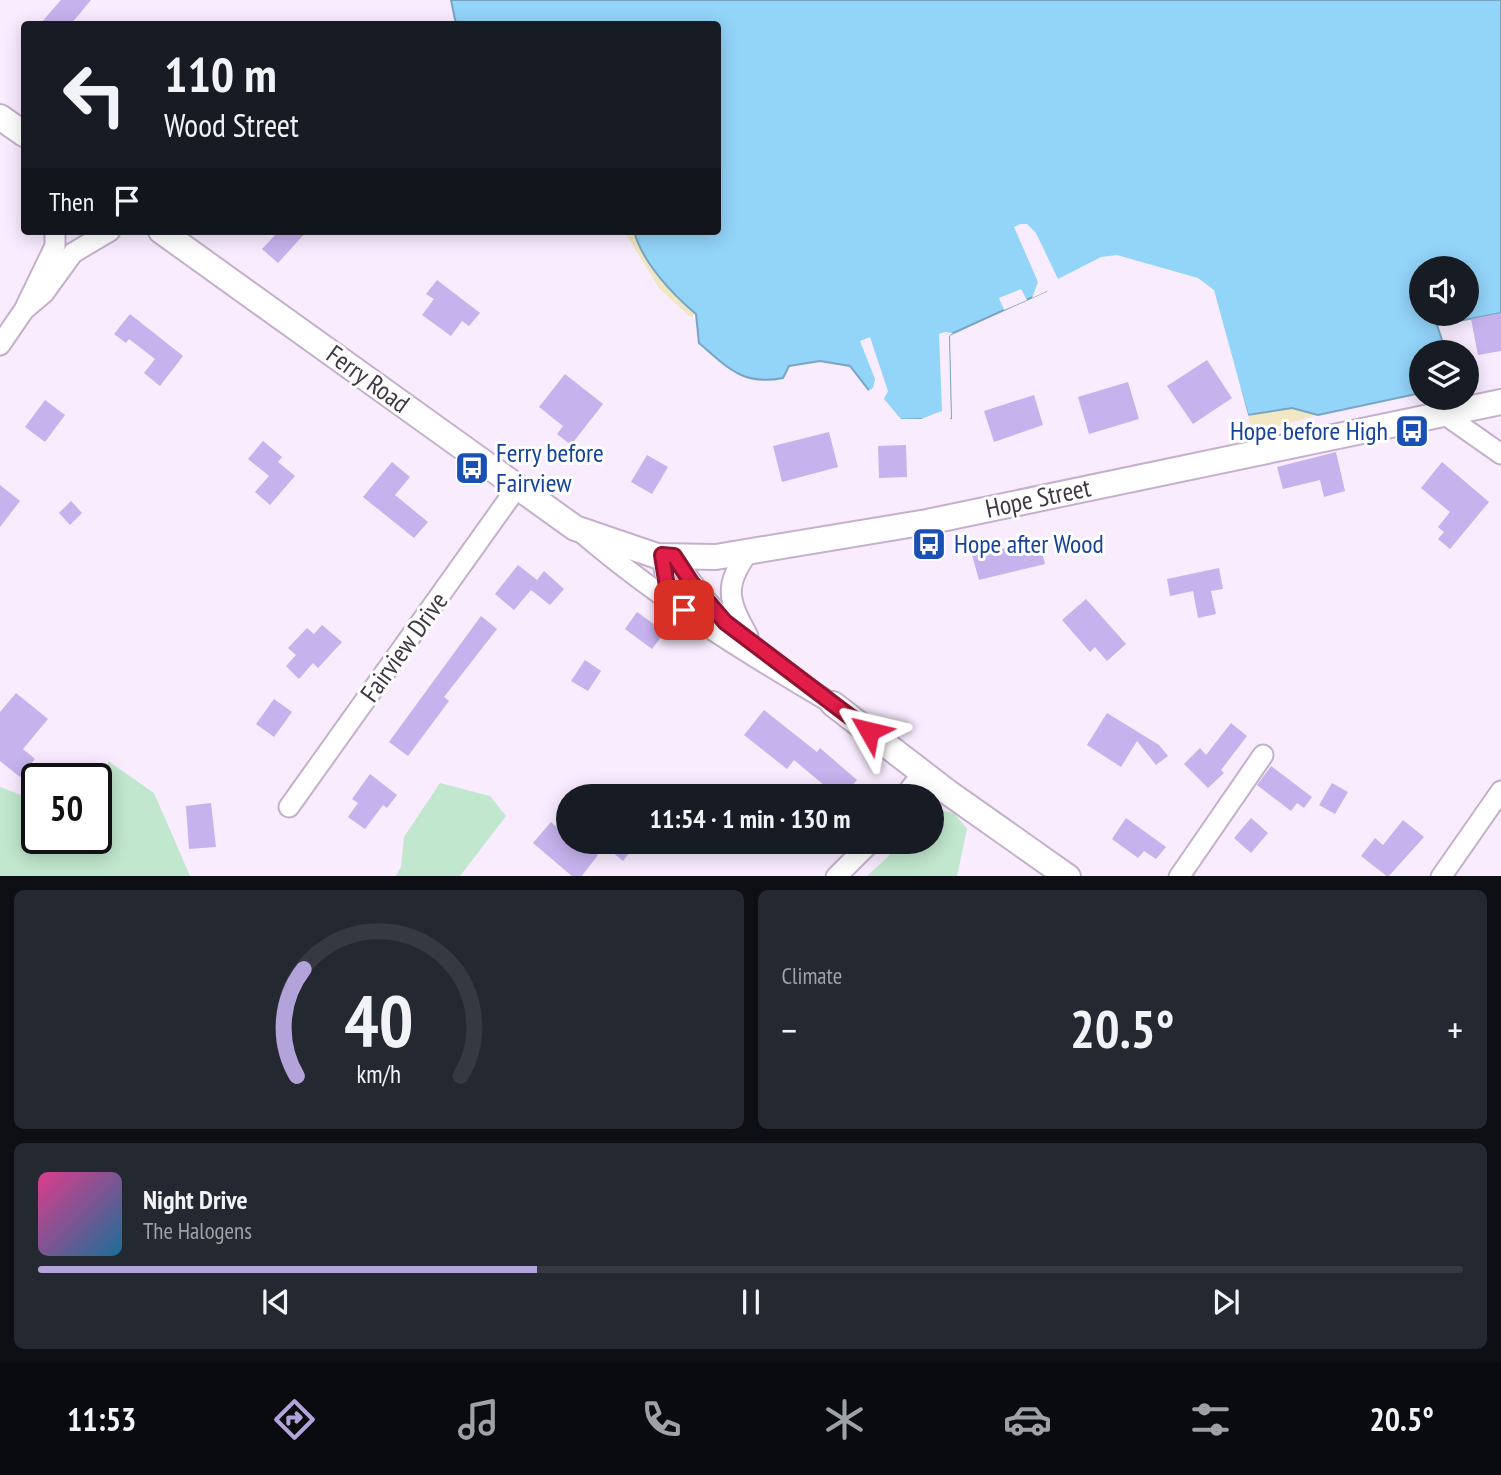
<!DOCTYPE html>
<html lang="en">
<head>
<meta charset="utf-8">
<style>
  body { margin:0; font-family:"PT Sans Narrow",sans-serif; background:#242831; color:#f1f3f6; height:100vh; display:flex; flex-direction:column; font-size:26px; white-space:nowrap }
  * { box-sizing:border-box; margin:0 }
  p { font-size:23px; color:#9ea1a6 }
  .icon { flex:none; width:38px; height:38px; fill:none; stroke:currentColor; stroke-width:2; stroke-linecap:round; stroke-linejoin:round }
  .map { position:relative; height:876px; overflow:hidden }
  .panel { display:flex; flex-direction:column; gap:14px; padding:14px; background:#0d0f14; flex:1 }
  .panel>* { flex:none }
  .banner { position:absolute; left:21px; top:21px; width:700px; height:214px; border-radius:7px; box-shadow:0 4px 18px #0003; background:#171b24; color:#f1f3f6; overflow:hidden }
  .buttons { position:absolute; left:1409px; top:256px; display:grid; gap:14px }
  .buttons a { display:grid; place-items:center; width:70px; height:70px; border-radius:50%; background:#171b24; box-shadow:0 4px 18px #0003; font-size:35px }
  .speed { position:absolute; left:21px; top:763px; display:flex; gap:14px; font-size:35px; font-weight:700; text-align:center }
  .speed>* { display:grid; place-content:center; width:91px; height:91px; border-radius:50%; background:#171b24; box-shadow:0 4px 18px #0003; line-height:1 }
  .speed .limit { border:4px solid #111; border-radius:10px; background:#fff; color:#111 }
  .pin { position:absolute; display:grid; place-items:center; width:60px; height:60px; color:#fff; margin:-30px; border-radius:14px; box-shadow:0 4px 10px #0006 }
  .me { position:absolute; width:77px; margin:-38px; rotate:307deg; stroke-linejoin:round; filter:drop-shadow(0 0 5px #0008) }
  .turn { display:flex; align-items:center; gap:24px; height:147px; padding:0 28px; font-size:32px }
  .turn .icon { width:91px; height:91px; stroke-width:2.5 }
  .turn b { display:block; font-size:49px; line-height:60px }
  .then { display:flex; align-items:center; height:66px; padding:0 28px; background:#0003; gap:14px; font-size:26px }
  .big { font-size:52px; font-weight:800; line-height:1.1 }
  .panel .tile { flex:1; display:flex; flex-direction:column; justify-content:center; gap:10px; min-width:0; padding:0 24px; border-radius:10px; background:#242831 }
  .panel .dial { align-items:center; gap:0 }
  .dial svg { height:182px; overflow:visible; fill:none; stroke:#363941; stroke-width:7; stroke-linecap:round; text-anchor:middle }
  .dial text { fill:#f1f3f6; stroke:none }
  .song { display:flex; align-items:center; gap:21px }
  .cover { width:84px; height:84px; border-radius:10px; background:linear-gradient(135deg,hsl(330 70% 55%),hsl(200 70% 35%)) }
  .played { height:7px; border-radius:4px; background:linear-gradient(90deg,#b3a3db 35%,#363941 35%) }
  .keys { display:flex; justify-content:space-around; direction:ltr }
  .heat { display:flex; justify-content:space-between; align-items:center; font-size:38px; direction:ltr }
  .panel .tiles { flex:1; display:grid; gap:14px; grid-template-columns:1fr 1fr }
  .tile:last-child { grid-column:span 2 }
  .trip { position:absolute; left:556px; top:784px; width:388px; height:70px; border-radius:35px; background:#171b24; box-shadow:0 4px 18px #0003; font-weight:800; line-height:70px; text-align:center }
  .dock { display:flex; height:112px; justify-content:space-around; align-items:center; background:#090b0e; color:#9ea1a6 }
  .dock .icon { width:49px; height:49px }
  .dock .active { color:#b3a3db }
  .dock b { font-size:32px; color:#f1f3f6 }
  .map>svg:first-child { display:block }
</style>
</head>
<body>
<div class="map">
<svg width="1501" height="877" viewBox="0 0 1501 877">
  <rect width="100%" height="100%" fill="#f8ecfe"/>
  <g fill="#c1e7ce">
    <path d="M 108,761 L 154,793 L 190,876 L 0,876 L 0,787 L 37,801 L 37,838 L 96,838 C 96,812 106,788 108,761 Z"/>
    <polygon points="440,783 490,796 506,816 460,876 396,876 401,867 404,837"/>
    <polygon points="939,810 954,813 967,829 957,876 867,876 904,842 933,842 933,815"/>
  </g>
  <g fill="#f1e7c2">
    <polygon points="624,231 665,231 696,314 690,317 659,288"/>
    <polygon points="1309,401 1318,415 1251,433 1248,415"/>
  </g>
  <path fill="#93d4f9" stroke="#7aa5c2" stroke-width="2" fill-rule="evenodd" d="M 451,0 L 1501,0 L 1501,313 L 1437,325 L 1446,352 L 1421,352 L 1421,393 L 1318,415 L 1292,408 L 1248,415 L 1210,291 L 1110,262 L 949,335 L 951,418 L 892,420 L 850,366 L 820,361 L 789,366 L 783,378 C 743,386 728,368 699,343 L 696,314 C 672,294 642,262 634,231 L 718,231 L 718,24 L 456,24 ZM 1421,268 L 1466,268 L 1466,313 L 1421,313 Z"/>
  <g fill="#f8ecfe">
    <polygon points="1020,224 1027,224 1036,233 1058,279 1101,257 1117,255 1198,278 1214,290 1249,418 1245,416 1207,294 1110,266 1055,292 1049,294 1047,291 1032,298 1038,282 1014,227"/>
    <polygon points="1021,289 1027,300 1004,310 999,298"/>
    <polygon points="945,332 953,333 949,336 951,418 945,422 904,427 890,423 866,392 873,388 875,379 860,341 870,337 888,391 884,399 901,419 921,419 942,411 939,334"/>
  </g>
  <g fill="#c6b2ed">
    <polygon points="61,0 91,0 71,24 40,24"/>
    <polygon points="279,231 307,231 278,263 262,249"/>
    <polygon points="437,280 480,313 469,326 462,321 451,336 422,315 434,299 426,294"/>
    <polygon points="1501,313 1501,351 1478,355 1471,319"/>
    <polygon points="130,314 183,356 160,386 144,373 155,359 129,339 126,343 114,334"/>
    <polygon points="1207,360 1232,398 1193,424 1167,386"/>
    <polygon points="565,374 603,404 571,445 557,434 563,426 539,407"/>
    <polygon points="1128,382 1139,419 1089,434 1078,397"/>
    <polygon points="1034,395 1043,425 994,442 984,411"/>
    <polygon points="45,400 65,415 45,442 25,427"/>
    <polygon points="829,432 838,467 782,482 773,446"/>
    <polygon points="263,441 282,457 278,462 295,476 270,505 255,492 269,476 248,459"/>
    <polygon points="906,445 907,477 879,478 878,446"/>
    <polygon points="1336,452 1345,491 1324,497 1320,480 1283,489 1277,467"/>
    <polygon points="647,455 668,467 652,494 631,482"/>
    <polygon points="392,462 410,477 395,495 428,522 414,538 363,497"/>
    <polygon points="1442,462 1489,502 1450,549 1438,539 1444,532 1438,527 1450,512 1421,488"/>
    <polygon points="0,485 20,501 0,527"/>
    <polygon points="71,501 82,513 70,525 59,513"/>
    <polygon points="1039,541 1045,564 979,580 972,555"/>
    <polygon points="518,565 537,580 544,571 564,589 550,605 531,590 514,610 495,594"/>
    <polygon points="1219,568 1223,589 1211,591 1216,614 1198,618 1193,591 1170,596 1167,579"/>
    <polygon points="1086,599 1126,644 1107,661 1095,647 1090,652 1062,620"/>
    <polygon points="637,612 665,632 652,649 625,629"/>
    <polygon points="481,616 497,629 444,697 449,701 408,756 389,742"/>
    <polygon points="322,625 342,642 318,668 313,663 299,679 286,666 296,655 288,648 307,628 314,634"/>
    <polygon points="585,660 601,671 588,691 571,681"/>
    <polygon points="16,693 48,719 23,749 35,759 20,777 0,761 0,712"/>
    <polygon points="274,699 292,712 274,737 256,724"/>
    <polygon points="764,710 817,752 820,748 857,780 843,796 837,796 794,760 787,769 744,735"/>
    <polygon points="1107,713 1159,745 1168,756 1156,765 1137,741 1121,767 1087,745"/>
    <polygon points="1231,723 1247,736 1221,770 1224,773 1208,788 1184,764 1200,748 1206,755"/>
    <polygon points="1271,766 1312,797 1304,808 1297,803 1291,811 1257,785"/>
    <polygon points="370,774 397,795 387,808 383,805 365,829 348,817 358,803 352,799"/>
    <polygon points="1332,783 1348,792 1335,814 1319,805"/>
    <polygon points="211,803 216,847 189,849 186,806"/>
    <polygon points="1126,818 1166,847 1156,859 1144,851 1138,858 1112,839"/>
    <polygon points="1251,818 1268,833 1251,853 1234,838"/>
    <polygon points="1403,820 1424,837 1388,877 1361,856 1375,838 1383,845"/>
    <polygon points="551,822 569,838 569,842 584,850 587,846 598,855 581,877 573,877 533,843"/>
    <polygon points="619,842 638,842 623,861 611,851"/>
  </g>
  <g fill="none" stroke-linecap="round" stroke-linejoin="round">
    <g stroke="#c4b0cc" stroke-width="23">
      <g id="minor">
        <polyline points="26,306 55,246 55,231"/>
        <polyline points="0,345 24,310 44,293 73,253 110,231"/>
        <polyline points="1444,414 1501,454"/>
        <path d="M 582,533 C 659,599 746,653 833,704"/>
        <polyline points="662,555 669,599"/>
        <path d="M 674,556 C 693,587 715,614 744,636"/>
        <path d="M 748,636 C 728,600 723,586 749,551"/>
        <polyline points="905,796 923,772"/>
        <polyline points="289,807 518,486"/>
        <polyline points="836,877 871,842"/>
        <polyline points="1179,877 1263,755"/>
        <polyline points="1441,877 1501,791"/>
      </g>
    </g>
    <g stroke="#c4b0cc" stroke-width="28">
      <g id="major">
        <polyline points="0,117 24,134"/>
        <polyline points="161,231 575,528 657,556 716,557 927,522 1501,402"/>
        <polyline points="833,704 949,793 1068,877"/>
      </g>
    </g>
    <use href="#minor" stroke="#fff" stroke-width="19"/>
    <use href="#major" stroke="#fff" stroke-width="24"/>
  </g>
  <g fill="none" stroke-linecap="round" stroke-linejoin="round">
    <g stroke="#92132f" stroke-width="18">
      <polyline id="route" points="684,610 669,599 662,555 674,556 691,582 725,622 869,731"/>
    </g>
    <use href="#route" stroke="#e11d48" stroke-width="12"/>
  </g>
  <defs>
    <g id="bus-square" transform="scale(1.75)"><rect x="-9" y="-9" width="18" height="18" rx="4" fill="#1a4fb4" stroke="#fefefe"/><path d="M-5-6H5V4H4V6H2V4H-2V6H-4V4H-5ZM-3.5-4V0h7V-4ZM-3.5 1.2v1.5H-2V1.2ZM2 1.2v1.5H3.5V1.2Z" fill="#fff"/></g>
  </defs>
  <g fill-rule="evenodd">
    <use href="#bus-square" x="1412" y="431"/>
    <use href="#bus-square" x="472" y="468"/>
    <use href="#bus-square" x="929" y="544"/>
  </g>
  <g text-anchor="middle" stroke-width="6" stroke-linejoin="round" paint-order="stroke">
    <g font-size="26" fill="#3f3743" stroke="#fefefe">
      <text transform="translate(368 379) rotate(36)" y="9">Ferry Road</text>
      <text transform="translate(1038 498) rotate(-12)" y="9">Hope Street</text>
      <text transform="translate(404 647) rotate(-54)" y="9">Fairview Drive</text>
    </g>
    <g font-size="26" fill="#164399" stroke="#fefefe" text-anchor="start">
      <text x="1388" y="440" text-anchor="end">Hope before High</text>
      <text x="496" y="462">Ferry before<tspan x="496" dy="30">Fairview</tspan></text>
      <text x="954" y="553">Hope after Wood</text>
    </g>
  </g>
</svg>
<div class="buttons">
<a><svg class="icon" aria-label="sound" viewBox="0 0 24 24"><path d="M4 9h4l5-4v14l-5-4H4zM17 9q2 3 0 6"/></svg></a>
<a><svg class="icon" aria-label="layers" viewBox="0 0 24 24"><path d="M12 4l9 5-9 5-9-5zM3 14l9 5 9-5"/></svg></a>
</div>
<div class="speed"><div class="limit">50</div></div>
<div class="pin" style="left:684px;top:610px;background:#d93025"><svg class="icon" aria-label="arrive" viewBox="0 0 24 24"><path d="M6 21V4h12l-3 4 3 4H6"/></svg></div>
<svg class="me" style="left:869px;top:731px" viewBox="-20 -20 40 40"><path d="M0-17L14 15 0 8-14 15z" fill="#e11d48" stroke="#fff" stroke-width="4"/></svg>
<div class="trip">11:54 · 1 min · 130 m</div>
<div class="banner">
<div class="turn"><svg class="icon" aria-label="left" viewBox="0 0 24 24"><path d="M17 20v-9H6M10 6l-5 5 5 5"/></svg><div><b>110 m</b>Wood Street</div></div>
<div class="then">Then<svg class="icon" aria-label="arrive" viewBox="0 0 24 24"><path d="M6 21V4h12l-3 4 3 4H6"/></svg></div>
</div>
</div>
<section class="panel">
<div class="tiles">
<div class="tile dial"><svg viewBox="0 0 100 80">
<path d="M14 69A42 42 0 1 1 86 69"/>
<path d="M14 69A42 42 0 0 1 17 22" stroke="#b3a3db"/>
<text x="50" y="56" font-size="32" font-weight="700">40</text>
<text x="50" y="72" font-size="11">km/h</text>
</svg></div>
<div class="tile"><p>Climate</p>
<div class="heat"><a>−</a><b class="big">20.5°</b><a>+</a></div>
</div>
<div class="tile">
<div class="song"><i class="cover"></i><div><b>Night Drive</b><p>The Halogens</p></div></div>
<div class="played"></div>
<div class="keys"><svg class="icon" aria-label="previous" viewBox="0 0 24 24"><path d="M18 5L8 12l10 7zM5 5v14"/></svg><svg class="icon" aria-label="pause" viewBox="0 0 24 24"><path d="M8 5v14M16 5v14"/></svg><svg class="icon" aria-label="next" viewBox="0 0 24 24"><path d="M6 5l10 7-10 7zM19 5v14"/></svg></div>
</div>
</div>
</section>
<nav class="dock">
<b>11:53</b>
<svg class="icon active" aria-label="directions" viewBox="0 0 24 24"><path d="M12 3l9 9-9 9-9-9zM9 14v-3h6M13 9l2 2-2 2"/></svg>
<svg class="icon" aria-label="music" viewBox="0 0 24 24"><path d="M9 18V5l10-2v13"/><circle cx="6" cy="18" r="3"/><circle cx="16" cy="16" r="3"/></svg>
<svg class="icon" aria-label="phone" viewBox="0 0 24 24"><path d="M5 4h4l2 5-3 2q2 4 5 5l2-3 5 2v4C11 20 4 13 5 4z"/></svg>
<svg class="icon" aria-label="climate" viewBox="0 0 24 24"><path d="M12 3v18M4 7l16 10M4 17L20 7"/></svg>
<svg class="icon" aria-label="car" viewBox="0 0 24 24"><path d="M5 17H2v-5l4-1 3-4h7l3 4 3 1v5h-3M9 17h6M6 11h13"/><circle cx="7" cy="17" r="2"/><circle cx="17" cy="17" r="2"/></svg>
<svg class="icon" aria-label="filters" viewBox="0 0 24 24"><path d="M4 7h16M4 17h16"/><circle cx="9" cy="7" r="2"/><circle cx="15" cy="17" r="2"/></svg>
<b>20.5°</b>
</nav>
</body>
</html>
